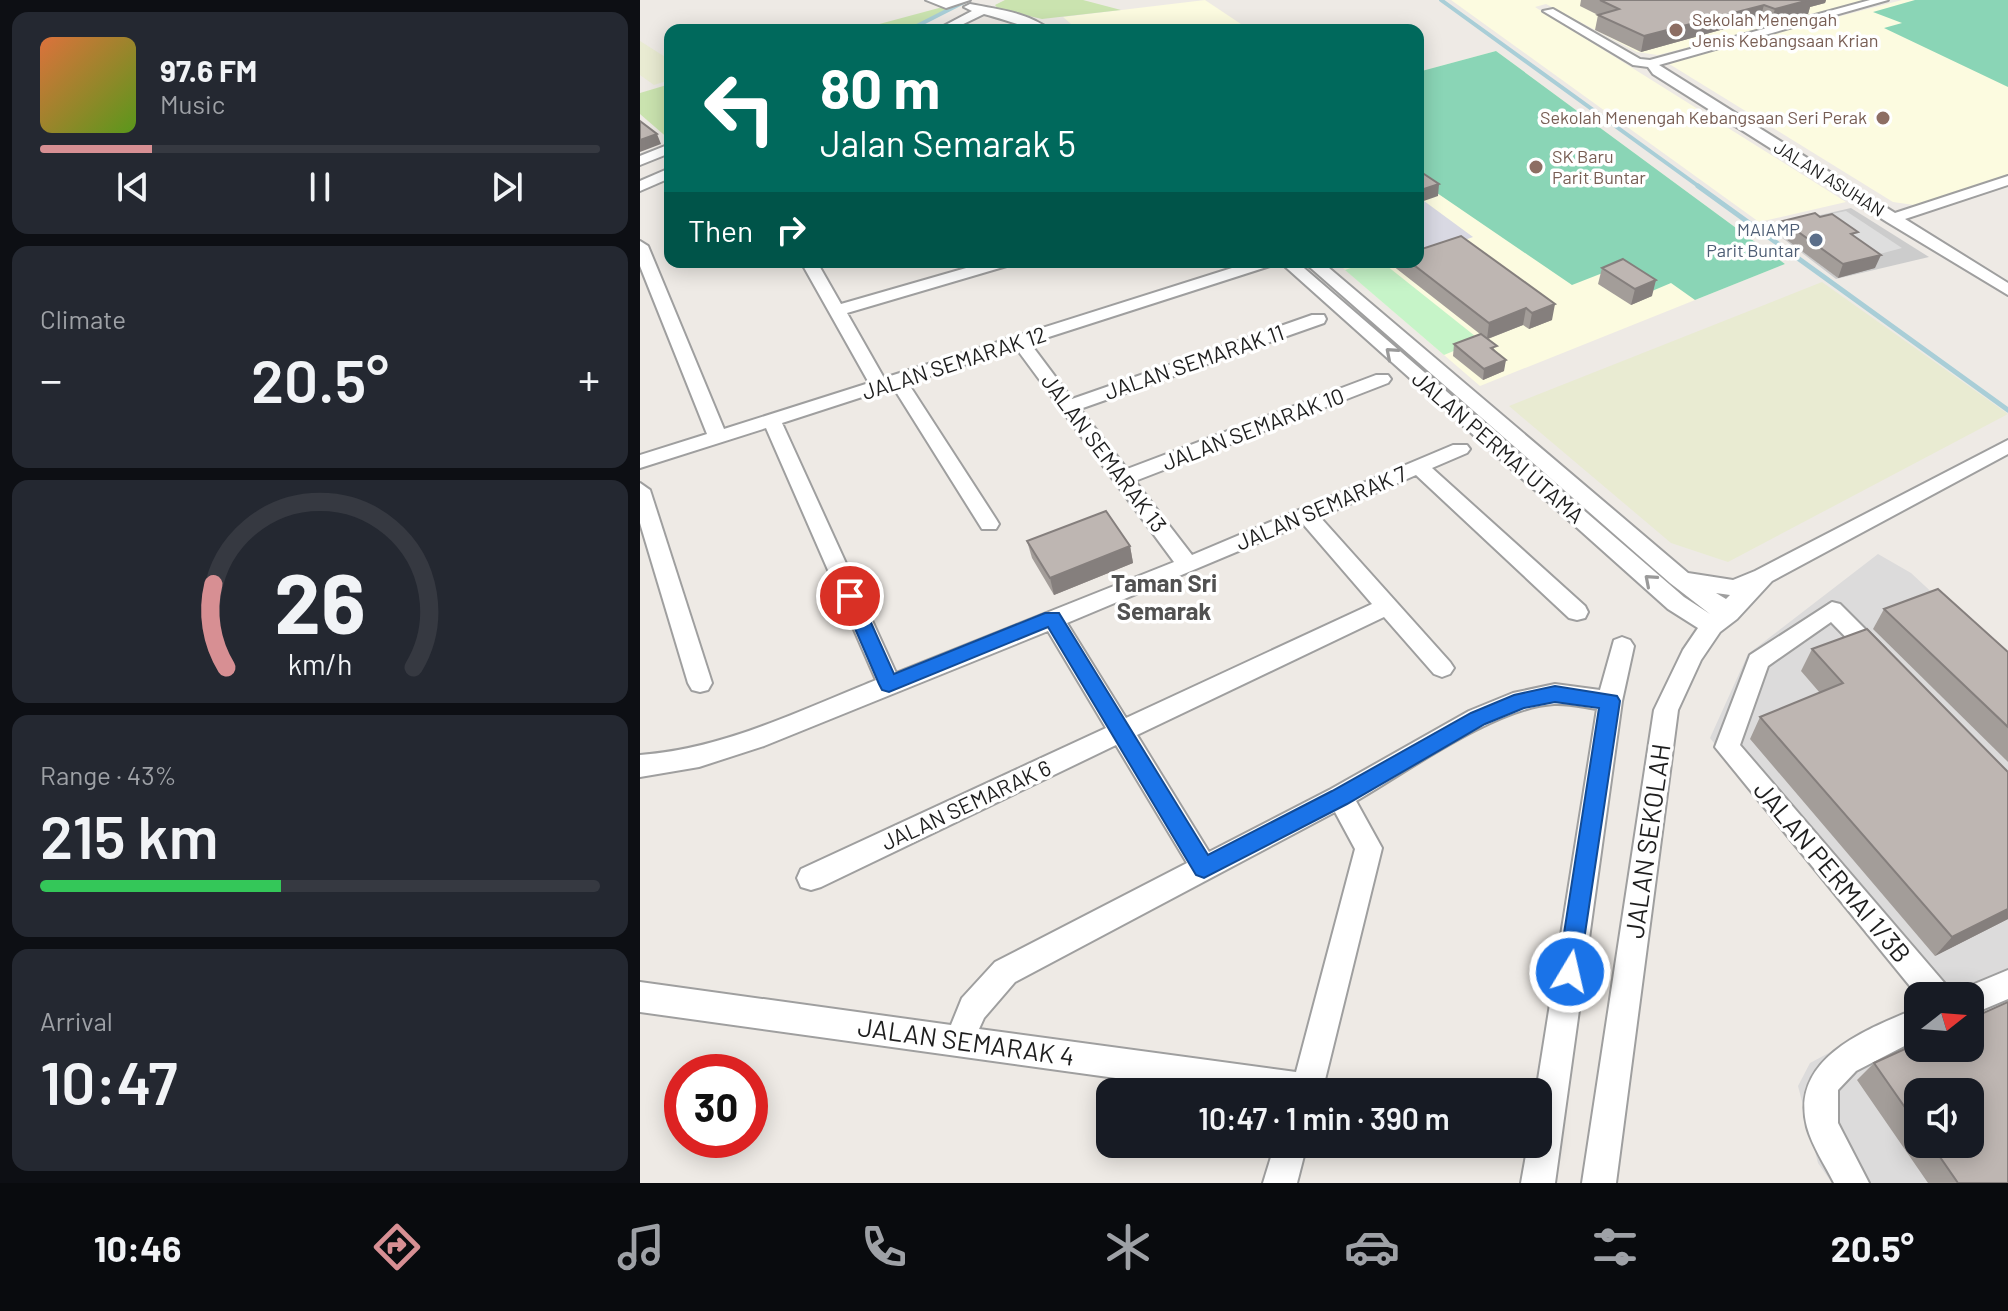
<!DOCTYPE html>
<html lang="en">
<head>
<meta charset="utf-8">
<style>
  body { margin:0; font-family:Barlow,sans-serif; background:#242831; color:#f1f3f6; height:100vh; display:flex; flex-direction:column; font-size:30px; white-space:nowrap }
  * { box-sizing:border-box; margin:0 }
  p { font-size:26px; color:#9ea1a6 }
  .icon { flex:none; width:44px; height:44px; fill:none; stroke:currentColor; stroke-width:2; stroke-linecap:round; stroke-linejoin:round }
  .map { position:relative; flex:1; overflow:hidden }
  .drawer { display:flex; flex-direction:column; gap:12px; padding:12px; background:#0d0f14; width:640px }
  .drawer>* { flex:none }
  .guide { position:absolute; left:24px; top:24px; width:760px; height:244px; border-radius:16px; box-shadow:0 4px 20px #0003; background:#00695c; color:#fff; overflow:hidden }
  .needle { width:52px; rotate:73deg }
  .controls { position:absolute; left:1264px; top:982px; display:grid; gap:16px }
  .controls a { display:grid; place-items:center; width:80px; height:80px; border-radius:16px; background:#171b24; box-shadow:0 4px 20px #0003; font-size:40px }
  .speed { position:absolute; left:24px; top:1054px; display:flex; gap:16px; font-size:40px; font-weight:700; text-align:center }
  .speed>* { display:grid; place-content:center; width:104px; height:104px; border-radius:50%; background:#171b24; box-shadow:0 4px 20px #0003; line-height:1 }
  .speed .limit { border:12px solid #d22; background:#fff; color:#111 }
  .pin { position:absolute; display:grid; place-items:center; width:68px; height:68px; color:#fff; margin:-34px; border:4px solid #fff; border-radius:50%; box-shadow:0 2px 8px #0007 }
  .me { position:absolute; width:88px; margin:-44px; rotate:9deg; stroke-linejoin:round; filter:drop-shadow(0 0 6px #0008) }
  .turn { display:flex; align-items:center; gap:28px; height:168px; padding:0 24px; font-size:36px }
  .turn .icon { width:104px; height:104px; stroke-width:2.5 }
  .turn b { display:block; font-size:56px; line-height:68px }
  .then { display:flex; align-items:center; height:76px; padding:0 24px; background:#0003; gap:16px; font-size:30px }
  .big { font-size:60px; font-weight:600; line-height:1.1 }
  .drawer .widget { flex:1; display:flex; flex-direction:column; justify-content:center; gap:12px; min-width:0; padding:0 28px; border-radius:16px; background:#242831 }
  .drawer .dial { align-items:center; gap:0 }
  .dial svg { height:208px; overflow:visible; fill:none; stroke:#363941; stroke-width:7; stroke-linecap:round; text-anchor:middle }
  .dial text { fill:#f1f3f6; stroke:none }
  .song { display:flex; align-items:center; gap:24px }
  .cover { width:96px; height:96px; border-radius:12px; background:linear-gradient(135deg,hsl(20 70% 55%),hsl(90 70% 35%)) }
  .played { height:8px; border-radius:4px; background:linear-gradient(90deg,#d78f93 20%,#363941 20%) }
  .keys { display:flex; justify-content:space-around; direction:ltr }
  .heat { display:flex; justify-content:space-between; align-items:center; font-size:44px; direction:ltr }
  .charge { height:12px; border-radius:6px; background:linear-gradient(90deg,#34c759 43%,#363941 0) }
  .trip { position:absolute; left:456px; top:1078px; width:456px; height:80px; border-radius:16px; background:#171b24; box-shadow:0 4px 20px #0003; font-weight:600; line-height:80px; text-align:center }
  .menu { display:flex; height:128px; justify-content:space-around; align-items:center; background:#090b0e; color:#9ea1a6 }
  .menu .icon { width:56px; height:56px }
  .menu .selected { color:#d78f93 }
  .menu b { font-size:36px; color:#f1f3f6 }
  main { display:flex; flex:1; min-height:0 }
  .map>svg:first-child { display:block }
</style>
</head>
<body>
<main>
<section class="drawer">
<div class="widget">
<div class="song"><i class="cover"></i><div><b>97.6 FM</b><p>Music</p></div></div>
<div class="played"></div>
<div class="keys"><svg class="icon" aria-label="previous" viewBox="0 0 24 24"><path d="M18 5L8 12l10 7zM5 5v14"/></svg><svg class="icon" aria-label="pause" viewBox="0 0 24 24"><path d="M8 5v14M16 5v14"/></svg><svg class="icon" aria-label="next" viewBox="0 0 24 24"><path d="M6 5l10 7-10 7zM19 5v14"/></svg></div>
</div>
<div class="widget"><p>Climate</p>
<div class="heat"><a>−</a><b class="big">20.5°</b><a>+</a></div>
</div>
<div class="widget dial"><svg viewBox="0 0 100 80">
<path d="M14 69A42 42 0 1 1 86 69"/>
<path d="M14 69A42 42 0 0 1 9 37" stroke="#d78f93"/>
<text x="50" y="56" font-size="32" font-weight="700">26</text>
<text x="50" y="72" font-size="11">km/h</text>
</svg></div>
<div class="widget"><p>Range · 43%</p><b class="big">215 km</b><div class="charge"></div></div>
<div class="widget"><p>Arrival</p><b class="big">10:47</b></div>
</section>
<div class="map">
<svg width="1368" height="1183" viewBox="0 0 1368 1183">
  <rect width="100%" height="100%" fill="#eeeae5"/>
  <path fill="#dcdbdb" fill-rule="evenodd" d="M 1238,554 L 1271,573 L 1368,663 L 1368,1183 L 1192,1183 L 1178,1163 L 1158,1086 L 1170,1063 L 1278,1005 L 1278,1048 L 1330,1048 L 1330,996 L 1279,996 L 1070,738 L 1108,654 ZM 1278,1092 L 1330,1092 L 1330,1144 L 1278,1144 Z"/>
  <g fill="#fcfbe0">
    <polygon points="565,0 610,30 438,30 423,17"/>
    <polygon points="811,0 1232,0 1018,55 997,52 906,4 895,7 1206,202 1119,222"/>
    <polygon points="1262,0 1368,0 1368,174 1281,206 1253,202 1026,62"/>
    <polygon points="856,51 1145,264 840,386 696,262 778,262 778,72"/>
  </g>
  <polygon fill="#ccc" points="1211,208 1289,257 1196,279 1128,227"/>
  <g fill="#e9ebd2">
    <polygon points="0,41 30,60 30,80 14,85 0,75"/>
    <polygon points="1182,282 1368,414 1088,562 1031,543 869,406"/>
  </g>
  <g fill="#cae3af">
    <polygon points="365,0 443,0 481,10 402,19 358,9 355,5"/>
    <polygon points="325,1 267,30 217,30"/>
    <polygon points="30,84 30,140 0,114 0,93"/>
  </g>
  <polygon fill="#c6f4c8" points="728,262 742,262 840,340 804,355 705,270"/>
  <g fill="#8ad5b6">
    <polygon points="1275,0 1368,0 1368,87 1244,28 1262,23 1233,12"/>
    <polygon points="856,51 1145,264 1055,300 1031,283 1012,291 978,267 932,285 778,180 778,72"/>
  </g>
  <polygon fill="#dedede" points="1206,211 1262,248 1225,258 1235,268 1198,278 1178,263 1176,217"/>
  <polygon fill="#d9d9e3" points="784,201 833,237 783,255 778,251 778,203"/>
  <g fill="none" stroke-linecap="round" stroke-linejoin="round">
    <g stroke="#a9ced7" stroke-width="4">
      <polyline points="801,0 1061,188"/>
      <polyline points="269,30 326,1"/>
    </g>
    <polyline stroke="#a9ced7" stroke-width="5" points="1058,186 1368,410"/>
    <g stroke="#9f9f9f" stroke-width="4">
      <g id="minor">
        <polygon points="286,0 330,0 306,8"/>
        <polygon points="1230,0 1248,0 1019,65 1255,213 1368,176 1368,185 1265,219 1368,283 1368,295 1247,222 1013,74 1008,67 993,65 903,11 913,9 1000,59 1010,60"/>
        <path d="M 330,4 C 355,9 388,12 410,30 C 388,30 365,19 344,14 L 311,30 L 296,30 L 332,11 L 324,7 Z"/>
        <polygon points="30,144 30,153 0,165 0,156"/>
        <polygon points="30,168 30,178 0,191 0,181"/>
        <path d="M 0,241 L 8,246 L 84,429 L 229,383 L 161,262 L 177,262 L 201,304 L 347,262 L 372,262 L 370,265 L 207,313 L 244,378 L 611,262 L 635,262 L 633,265 L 390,343 L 432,399 L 672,315 L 684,315 L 686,319 L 684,323 L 440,409 L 487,469 L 736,375 L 748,375 L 751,379 L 748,383 L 495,481 L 552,555 L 813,445 L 827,445 L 830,449 L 827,453 L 792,468 L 945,606 L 948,612 L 945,618 L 937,620 L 929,618 L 776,475 L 680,517 L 810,662 L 814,668 L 810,674 L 802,677 L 794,674 L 744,617 L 497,735 L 569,852 L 691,789 L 829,711 L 873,693 L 915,684 L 960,690 L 974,640 L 982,637 L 990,640 L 994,646 L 982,701 L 915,1183 L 881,1183 L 888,1144 L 898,1144 L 896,1092 L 957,709 C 943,707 928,703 914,704 C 856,707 768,771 716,801 L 742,848 L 682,1092 L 577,1092 L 0,1012 L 0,982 L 311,1025 L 322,998 L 355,962 L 547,863 L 476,745 L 181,887 L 171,890 L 161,887 L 157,878 L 161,869 L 466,728 L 408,631 L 124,746 L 59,767 L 0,777 L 0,755 C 83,749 159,711 236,680 L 126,428 L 0,468 L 0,455 L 67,434 L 0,266 ZM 376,348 L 534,562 L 256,673 L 142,423 L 253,387 L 342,529 L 356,529 L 359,524 L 356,519 L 268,383 ZM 663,524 L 732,604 L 486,718 L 427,623 ZM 695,812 L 715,849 L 656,1072 L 339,1029 L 344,1018 L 375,982 Z"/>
        <path d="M 640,262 L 657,262 L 1044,597 L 1070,614 L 1030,583 L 664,262 L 682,262 L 1048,573 L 1093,580 L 1115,571 L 1368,440 L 1368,454 L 1132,581 L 1097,619 L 1080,632 L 1061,660 L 1038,710 L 976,1183 L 942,1183 L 1014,710 L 1043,650 L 1058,628 L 1028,609 ZM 1076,593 L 1090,595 L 1086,599 Z"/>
        <polygon points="0,483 10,490 72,683 68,690 60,692 52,690 48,683 0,523"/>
        <polygon points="1192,602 1200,604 1245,649 1249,655 1245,661 1237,664 1229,661 1191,622 1128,666 1100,745 1307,986 1312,996 1278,996 1075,747 1110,655"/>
        <polygon points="1368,970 1368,999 1330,1015 1330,996 1317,996 1320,990"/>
        <path d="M 1278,1008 L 1278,1039 L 1216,1071 L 1198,1090 L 1198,1123 L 1229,1183 L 1194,1183 C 1185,1165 1172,1146 1167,1127 C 1149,1058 1227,1029 1278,1008 Z"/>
        <polygon points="635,1144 667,1144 657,1183 623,1183"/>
      </g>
    </g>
    <use href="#minor" fill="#fff" fill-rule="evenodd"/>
  </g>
  <g fill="#a39d99" fill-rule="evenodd">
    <polygon points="941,0 1186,0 1185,3 1170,7 1168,14 1130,24 1120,19 1001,52 955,30 958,15 940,6"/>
    <polygon points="1143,221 1216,238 1235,268 1198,278 1139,234"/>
    <polygon points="782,249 912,320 889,329 883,325 848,339 856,352 864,371 843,380 813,356 814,344 840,334 748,262 778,262"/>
    <polygon points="962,268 1012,296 991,305 958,284"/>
    <polygon points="387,541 490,546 493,563 414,595 392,558"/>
    <polygon points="1244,609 1368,652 1368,762 1233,629"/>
    <polygon points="1172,649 1368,772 1368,919 1295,956 1110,739 1120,717 1180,693 1161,671"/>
    <path d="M 1368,1002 L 1368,1183 L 1288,1183 L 1217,1080 L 1234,1063 L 1278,1043 L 1278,1048 L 1330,1048 L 1330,1019 ZM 1278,1092 L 1330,1092 L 1330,1144 L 1278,1144 Z"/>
  </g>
  <g fill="#857f7d">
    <polygon points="1163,0 1186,0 1185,3 1170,7 1168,14 1130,24 1135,9"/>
    <polygon points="1124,5 1120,19 1001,52 1004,36"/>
    <polygon points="17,134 21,144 0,152 0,140"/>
    <polygon points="799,184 798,196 778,203 778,191"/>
    <polygon points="1241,255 1235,268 1198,278 1203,264"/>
    <polygon points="711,262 723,262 711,266"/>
    <polygon points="1016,280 1012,296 991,305 995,289"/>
    <polygon points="915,304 912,320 889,329 892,313"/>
    <polygon points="886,308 883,325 847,339 849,323"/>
    <polygon points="866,360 864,371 843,380 844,369"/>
    <polygon points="490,546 493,563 414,595 410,578"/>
    <polygon points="1368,909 1368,919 1295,956 1312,937"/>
  </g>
  <g fill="#beb6b2" stroke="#857f7d" stroke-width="2">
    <polygon points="960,0 1169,0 1135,9 1124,5 1004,36 958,15 979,9"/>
    <polygon points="0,121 17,134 0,140"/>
    <polygon points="778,170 799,184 778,191"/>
    <polygon points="1175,213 1180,217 1192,214 1218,232 1211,234 1241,255 1203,264 1143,221"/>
    <polygon points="821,236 915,304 892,313 886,308 849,323 770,262 778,262 778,247 782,249"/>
    <polygon points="983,259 1016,280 995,289 962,268"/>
    <polygon points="841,334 857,346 851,348 866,360 844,369 814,344"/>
    <polygon points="466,511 490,546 410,578 387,541"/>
    <polygon points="1298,589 1368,652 1368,727 1244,609"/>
    <polygon points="1227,629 1368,772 1368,909 1312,937 1120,717 1203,683 1172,649"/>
    <polygon points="1368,1002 1368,1183 1318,1183 1291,1144 1330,1144 1330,1092 1278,1092 1278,1126 1234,1063 1278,1043 1278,1048 1330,1048 1330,1019"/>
  </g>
  <defs><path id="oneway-chevron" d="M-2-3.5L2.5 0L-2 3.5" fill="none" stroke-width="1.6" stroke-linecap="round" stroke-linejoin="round" transform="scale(2)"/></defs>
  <g stroke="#9a9a9a">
    <use href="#oneway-chevron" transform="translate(751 353) rotate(-139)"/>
    <use href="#oneway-chevron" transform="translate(1010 580) rotate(-139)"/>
  </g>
  <polygon fill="#1a73e8" stroke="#114b97" stroke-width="2" points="210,590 219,596 254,674 405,613 419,613 568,855 692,791 831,713 874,695 915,686 977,696 980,701 938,980 930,984 921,980 918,972 959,708 915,702 884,708 845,724 707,804 564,878 556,875 408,627 249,692 242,690 239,684 201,596"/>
  <g fill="#8d6e63" stroke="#fff" stroke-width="3">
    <circle cx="1036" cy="30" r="8"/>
    <circle cx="1243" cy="118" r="8"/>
    <circle cx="896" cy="167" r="8"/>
  </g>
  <circle fill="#5c6f8a" stroke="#fff" stroke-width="3" cx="1176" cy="240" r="8"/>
  <g text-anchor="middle" stroke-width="7" stroke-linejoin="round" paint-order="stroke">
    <g font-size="18" fill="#785e54" stroke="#fff" text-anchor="start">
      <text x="1052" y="26">Sekolah Menengah<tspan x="1052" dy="21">Jenis Kebangsaan Krian</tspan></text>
      <text x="1227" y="124" text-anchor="end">Sekolah Menengah Kebangsaan Seri Perak</text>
      <text x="912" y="163">SK Baru<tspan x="912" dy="21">Parit Buntar</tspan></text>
    </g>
    <g font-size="18" fill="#1e1e1e" stroke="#fff">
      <text transform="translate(1189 179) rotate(32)" y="6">JALAN ASUHAN</text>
    </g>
    <g font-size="18" fill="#4e5e75" stroke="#fff" text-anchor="end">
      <text x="1160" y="236">MAIAMP<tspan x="1160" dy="21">Parit Buntar</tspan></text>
    </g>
    <g font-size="22" fill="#1e1e1e" stroke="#fff">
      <text transform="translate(554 362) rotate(-19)" y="8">JALAN SEMARAK 11</text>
      <text transform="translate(314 363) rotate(-18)" y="8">JALAN SEMARAK 12</text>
      <text transform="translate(613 429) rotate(-21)" y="8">JALAN SEMARAK 10</text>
      <text transform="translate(858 447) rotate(41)" y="8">JALAN PERMAI UTAMA</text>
      <text transform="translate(464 453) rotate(53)" y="8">JALAN SEMARAK 13</text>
      <text transform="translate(681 508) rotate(-23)" y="8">JALAN SEMARAK 7</text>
      <text transform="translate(326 805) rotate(-25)" y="8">JALAN SEMARAK 6</text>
    </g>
    <g font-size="24" font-weight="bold" fill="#515151" stroke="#fff">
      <text x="524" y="592">Taman Sri<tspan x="524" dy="28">Semarak</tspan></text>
    </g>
    <g font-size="26" fill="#1e1e1e" stroke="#fff">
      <text transform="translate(1008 841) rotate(-82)" y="9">JALAN SEKOLAH</text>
      <text transform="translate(1192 872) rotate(50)" y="9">JALAN PERMAI 1/3B</text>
      <text transform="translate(326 1042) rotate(8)" y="9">JALAN SEMARAK 4</text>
    </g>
  </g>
</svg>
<div class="controls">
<a><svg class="needle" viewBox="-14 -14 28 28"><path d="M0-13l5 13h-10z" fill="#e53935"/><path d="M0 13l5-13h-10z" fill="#9ea1a6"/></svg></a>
<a><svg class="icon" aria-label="sound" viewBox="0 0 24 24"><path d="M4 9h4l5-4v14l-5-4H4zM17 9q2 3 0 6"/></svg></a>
</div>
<div class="speed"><div class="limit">30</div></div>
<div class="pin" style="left:210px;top:596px;background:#d93025"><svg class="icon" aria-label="arrive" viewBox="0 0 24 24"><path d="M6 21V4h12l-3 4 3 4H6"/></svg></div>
<svg class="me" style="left:930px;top:972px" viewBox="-20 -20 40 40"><circle r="17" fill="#1a73e8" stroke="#fff" stroke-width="3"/><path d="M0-11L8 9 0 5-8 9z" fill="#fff"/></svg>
<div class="trip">10:47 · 1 min · 390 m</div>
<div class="guide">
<div class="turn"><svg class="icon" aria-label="left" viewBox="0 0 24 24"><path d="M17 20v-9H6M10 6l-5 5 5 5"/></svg><div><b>80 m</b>Jalan Semarak 5</div></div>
<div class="then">Then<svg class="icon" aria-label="right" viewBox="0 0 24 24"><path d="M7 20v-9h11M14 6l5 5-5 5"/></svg></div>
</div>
</div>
</main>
<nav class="menu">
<b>10:46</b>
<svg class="icon selected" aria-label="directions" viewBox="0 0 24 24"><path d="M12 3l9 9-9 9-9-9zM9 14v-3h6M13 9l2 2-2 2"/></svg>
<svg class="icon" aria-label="music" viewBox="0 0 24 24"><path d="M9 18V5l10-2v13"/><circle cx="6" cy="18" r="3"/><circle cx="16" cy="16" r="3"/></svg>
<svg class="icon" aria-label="phone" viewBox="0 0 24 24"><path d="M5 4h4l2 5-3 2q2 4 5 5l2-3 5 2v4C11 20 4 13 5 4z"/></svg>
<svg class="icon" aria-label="climate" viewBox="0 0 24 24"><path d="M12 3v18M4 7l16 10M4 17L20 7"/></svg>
<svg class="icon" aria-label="car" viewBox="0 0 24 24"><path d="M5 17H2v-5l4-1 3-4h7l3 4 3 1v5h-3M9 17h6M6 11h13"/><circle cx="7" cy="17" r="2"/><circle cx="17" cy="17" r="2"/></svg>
<svg class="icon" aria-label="filters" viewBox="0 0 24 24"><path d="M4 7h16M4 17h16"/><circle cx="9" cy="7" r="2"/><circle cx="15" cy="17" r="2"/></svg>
<b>20.5°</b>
</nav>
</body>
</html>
